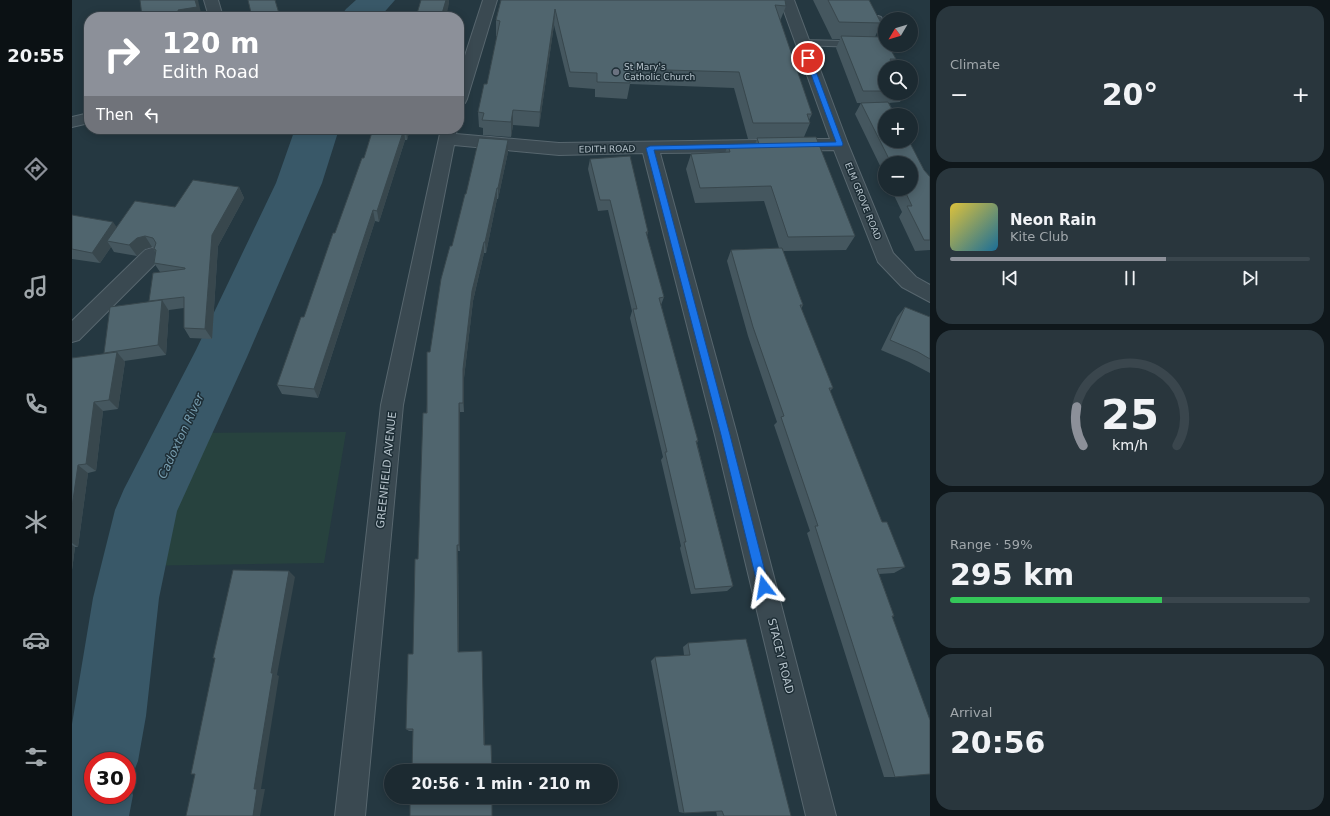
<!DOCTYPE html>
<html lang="en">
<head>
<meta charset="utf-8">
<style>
  body { margin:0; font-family:"DejaVu Sans",sans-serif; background:#29363d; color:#f1f3f6; height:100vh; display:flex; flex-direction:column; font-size:15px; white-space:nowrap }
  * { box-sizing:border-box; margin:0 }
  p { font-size:13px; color:#a0a7ab }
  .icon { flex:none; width:22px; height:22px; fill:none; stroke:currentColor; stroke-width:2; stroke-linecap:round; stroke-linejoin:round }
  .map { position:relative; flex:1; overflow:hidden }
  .details { display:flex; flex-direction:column; gap:6px; padding:6px; background:#0f171b; width:400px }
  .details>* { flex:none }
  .banner { position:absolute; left:12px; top:12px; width:380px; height:122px; border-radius:16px; box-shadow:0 2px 10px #0003,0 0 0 1px #3a464d; background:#8c9099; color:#fff; overflow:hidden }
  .needle { width:26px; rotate:232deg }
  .tools { position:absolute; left:806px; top:12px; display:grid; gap:8px }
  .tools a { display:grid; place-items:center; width:40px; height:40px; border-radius:50%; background:#1c2a31; box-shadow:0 2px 10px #0003,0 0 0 1px #3a464d; font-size:20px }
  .speed { position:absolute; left:12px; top:752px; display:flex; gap:8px; font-size:20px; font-weight:700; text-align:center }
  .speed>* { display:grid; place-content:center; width:52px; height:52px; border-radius:50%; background:#1c2a31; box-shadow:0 2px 10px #0003,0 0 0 1px #3a464d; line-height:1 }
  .speed .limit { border:6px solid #d22; background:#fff; color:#111 }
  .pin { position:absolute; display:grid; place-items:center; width:34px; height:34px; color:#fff; margin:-17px; border:2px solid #fff; border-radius:50%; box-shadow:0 1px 4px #0007 }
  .me { position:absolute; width:44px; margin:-22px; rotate:346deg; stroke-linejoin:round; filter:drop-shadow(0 0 3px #0008) }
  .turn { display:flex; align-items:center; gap:14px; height:84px; padding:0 12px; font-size:18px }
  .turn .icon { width:52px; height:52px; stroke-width:2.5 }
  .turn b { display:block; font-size:28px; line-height:34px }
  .then { display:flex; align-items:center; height:38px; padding:0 12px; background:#0003; gap:8px; font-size:15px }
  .big { font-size:30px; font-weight:700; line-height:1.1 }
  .details .widget { flex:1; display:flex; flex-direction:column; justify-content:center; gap:6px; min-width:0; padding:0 14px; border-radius:16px; background:#29363d }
  .details .dial { align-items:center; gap:0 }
  .dial svg { height:104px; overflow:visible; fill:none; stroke:#3a464d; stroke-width:7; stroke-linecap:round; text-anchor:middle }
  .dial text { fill:#f1f3f6; stroke:none }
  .song { display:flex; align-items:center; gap:12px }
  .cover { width:48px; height:48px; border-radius:6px; background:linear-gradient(135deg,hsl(50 70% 55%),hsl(200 70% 35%)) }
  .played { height:4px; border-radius:2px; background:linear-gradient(90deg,#8c9099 60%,#3a464d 60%) }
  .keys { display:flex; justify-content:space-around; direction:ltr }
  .heat { display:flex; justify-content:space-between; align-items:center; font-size:22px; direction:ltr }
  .charge { height:6px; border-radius:3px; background:linear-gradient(90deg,#34c759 59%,#3a464d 0) }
  .trip { position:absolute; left:312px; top:764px; width:234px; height:40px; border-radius:20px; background:#1c2a31; box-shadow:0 2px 10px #0003,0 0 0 1px #3a464d; font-weight:700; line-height:40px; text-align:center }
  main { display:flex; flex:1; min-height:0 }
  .tabs { display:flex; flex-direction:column; width:72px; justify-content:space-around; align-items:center; background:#0b1114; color:#a0a7ab }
  .tabs .icon { width:28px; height:28px }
  .tabs .on { color:#8c9099 }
  .tabs b { font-size:18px; color:#f1f3f6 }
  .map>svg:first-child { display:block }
</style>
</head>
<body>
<main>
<nav class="tabs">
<b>20:55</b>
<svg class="icon on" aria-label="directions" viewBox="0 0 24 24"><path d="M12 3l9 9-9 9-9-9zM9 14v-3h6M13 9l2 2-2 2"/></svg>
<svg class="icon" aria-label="music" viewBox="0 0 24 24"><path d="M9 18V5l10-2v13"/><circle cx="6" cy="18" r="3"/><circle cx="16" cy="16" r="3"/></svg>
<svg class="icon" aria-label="phone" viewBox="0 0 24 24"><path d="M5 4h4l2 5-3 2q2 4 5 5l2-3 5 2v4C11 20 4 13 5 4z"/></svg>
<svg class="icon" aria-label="climate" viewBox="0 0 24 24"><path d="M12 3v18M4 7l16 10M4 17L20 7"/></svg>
<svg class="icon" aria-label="car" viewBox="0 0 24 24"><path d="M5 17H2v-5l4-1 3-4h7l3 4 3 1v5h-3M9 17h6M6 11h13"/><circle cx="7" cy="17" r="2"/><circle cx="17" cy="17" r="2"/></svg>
<svg class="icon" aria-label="filters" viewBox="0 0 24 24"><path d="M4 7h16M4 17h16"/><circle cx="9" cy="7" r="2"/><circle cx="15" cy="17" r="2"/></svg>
</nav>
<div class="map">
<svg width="858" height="816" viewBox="0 0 858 816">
  <rect width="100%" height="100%" fill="#253841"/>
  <polygon fill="#27423e" points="274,432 252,563 60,566 121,433"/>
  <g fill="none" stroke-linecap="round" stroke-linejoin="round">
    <g fill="#395868" fill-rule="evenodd">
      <polygon points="284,0 323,0 308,17 268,17 274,9"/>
      <path d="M 223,129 L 267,129 L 250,183 L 175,357 L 105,511 L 87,598 L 74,716 L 66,761 L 57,784 L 61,795 L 57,816 L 0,816 L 0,724 L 21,598 L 43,510 L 52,489 L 124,350 L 204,183 ZM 21,761 L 55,761 L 55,795 L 21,795 Z"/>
    </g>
    <g stroke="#57666e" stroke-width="2">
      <g id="lane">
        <polygon points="806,16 809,17 813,24 813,38 808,35 801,19"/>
        <polygon points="731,40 813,42 813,45 818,45 813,48 728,45 726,43 728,41"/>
      </g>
    </g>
    <g stroke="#57666e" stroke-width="2">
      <g id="street">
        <polygon points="132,0 146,0 151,17 137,17"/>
        <polygon points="411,0 425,0 395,99 393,103 387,104 387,74"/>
        <polygon points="708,0 722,0 776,144 821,253 844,277 858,285 858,302 830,287 806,262 762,150 717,151 711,149 709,145 711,141 717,139 758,139"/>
        <polygon points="17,113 17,123 0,127 0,117"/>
        <polygon points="369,129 385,129 384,134 487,143 685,140 691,142 693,146 691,150 685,152 588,153 665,435 764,816 734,816 643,435 571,153 487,155 382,145 331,405 293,816 263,816 309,405"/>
        <polygon points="80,248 87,250 90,255 87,260 7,340 0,342 0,321 73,250"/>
      </g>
    </g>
    <use href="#lane" fill="#3a4951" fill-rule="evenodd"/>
    <use href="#street" fill="#3a4951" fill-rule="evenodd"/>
  </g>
  <g fill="#45575f">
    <polygon points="429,0 713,0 714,6 708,21 740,114 737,120 738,123 732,137 783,236 774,250 711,251 731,305 729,309 761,388 758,391 810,522 833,567 822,573 807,574 822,616 821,617 823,777 812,777 735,533 738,531 702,425 705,422 676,336 655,261 659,250 707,248 692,201 623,203 614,169 619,154 653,153 656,145 683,144 685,139 676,139 662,88 558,84 555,99 523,97 523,89 497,87 482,25 467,127 441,125 439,137 411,135 411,128 407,127 406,112 415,84 425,36 424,36 424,20"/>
    <polygon points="741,0 797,0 809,23 803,37 824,59 821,64 813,67 813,93 833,93 828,102 817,103 852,170 858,177 858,250 843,251 827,217 830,212 819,189 839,189 839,163 813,163 813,176 783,114 789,103 785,103 764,48 768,39 760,39"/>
    <polygon points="301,129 338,129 335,140 333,140 307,222 303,221 246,398 210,394 205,385 232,317 263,233 292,158"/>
    <polygon points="436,140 436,152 426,199 425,199 414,253 412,253 401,301 392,378 392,412 388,412 388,551 386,551 387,652 410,651 412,745 420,771 341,731 337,731 334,729 341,654 346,559 358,352 380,246 394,194"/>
    <polygon points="518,159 576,232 575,236 592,297 589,305 626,441 625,443 661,586 655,591 619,594 608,548 609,546 589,460 591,457 558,318 560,311 536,210 526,211 516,169"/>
    <polygon points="167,187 172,198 146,246 140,339 118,338 112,328 112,308 97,310 94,355 52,361 53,362 46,409 31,411 24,471 16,473 6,547 3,547 0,570 0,358 33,354 32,353 78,302 77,301 88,272 82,263 83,252 82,249 83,247 80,247 73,249 65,256 42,252 39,247 28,263 0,259 0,215 44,227"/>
    <polygon points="833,307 858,317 858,373 837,362 809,350 825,317"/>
    <polygon points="616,643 719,816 645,816 644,811 612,813 607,812 579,661 583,657 612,655 611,647"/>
  </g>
  <g fill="#38474d">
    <polygon points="123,0 126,0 130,17 107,17 106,10"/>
    <polygon points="374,0 377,0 377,4 374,17 369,17"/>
    <polygon points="483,9 482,25 467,127 468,112"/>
    <polygon points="78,15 79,17 70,16"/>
    <polygon points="441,110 441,125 439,137 439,122"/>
    <polygon points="332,129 333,140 307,222 305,211"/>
    <polygon points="334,129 338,129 335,140"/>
    <polygon points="436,140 436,152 426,199 426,188"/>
    <polygon points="167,187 172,198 146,246 140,339 133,329 140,235"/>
    <polygon points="425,188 425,199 414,253 413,242"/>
    <polygon points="301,210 303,221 246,398 242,389"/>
    <polygon points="41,222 49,233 35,241 39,247 28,263 20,253"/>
    <polygon points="73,236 80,247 73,249 65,256 57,245 65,238"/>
    <polygon points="412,242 412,253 401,301 392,378 392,412 391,403 391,369 400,291"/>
    <polygon points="90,300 97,311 94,355 86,345"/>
    <polygon points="45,352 53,362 46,409 37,400"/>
    <polygon points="22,402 31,411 24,471 14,464"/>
    <polygon points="387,403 388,412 388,551 387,545"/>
    <polygon points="6,465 16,473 6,547 0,543 0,507"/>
    <polygon points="0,545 3,547 0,570"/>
    <polygon points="385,545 386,551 387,656 386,652"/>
    <polygon points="217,571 223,577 205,675 207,676 189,789 182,789 199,673"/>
    <polygon points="410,651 410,655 413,746 412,745"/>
    <polygon points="185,789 193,789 188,816 181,816"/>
  </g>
  <g fill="#50656e" stroke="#38474d">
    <polygon points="68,0 123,0 125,7 106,10 107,17 79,17 78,15 70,16"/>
    <polygon points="176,0 203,0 208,17 180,17"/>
    <polygon points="349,0 374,0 369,17 344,17"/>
    <polygon points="429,0 713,0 714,6 703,5 740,114 735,114 738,123 681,123 667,72 557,69 558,83 525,82 525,73 498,72 483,9 468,112 441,110 439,122 410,120 412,113 406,112 412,84 415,84 428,21 424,20"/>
    <polygon points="756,0 797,0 809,23 767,22"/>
    <polygon points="769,36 812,37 813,40 813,45 816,45 824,59 818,59 822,67 813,67 813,91 791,91"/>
    <polygon points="816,102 823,115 813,115 813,141 837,141 852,170 858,177 858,240 852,240 835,206 840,206 832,189 839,189 839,163 819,163 789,103"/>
    <polygon points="301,129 332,129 305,211 301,210 242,389 205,385 229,317 232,317 261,233 263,233 290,158 292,158"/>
    <polygon points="744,137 783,236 716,237 699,186 628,188 619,154 658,152 656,145 687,144 685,138"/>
    <polygon points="407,138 436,140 426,188 425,188 413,242 412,242 400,291 391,369 391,403 387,403 387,545 385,545 386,652 410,651 412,745 419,745 420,771 340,771 341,729 334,729 336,654 341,654 343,559 346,559 351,413 355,413 355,352 358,352 369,279 378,246 380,246 393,194 394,194"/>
    <polygon points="558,156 576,232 574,232 592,297 587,298 626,441 624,441 661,586 623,589 612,542 614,542 593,452 595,452 561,309 565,309 538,200 528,200 518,159"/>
    <polygon points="121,180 167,187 140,235 133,329 112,328 112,297 77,301 81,273 113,269 113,268 82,263 84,250 82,249 84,243 81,238 73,236 65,238 57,245 35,241 63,201 103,207"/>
    <polygon points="0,215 41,222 20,253 0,249"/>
    <polygon points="710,248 731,305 728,305 761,388 757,388 810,522 815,522 833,567 805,569 822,616 820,616 858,720 858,774 823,777 743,526 746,526 709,417 712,416 681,327 659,250"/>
    <polygon points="90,300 86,345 32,353 38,307"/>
    <polygon points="833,307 858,317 858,359 846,352 818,340"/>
    <polygon points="45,352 37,400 22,402 14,464 6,465 0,507 0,358"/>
    <polygon points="161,570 217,571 199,673 201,673 182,789 185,789 181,816 114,816 123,774 119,774 143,658 141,658"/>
    <polygon points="674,639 719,816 652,816 650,811 612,813 583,657 618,655 616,643"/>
    <rect x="338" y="797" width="82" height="19"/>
  </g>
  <polygon fill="#1a73e8" stroke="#114b97" points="734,56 739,58 771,144 770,146 582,150 658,435 697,587 695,591 692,592 688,591 686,587 649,435 574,148 578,146 764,142 733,58"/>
  <circle fill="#6b7280" stroke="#1e2e36" stroke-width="1.5" cx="544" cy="72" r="4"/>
  <g text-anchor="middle" stroke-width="3" stroke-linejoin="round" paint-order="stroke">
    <g font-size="9" fill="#b6c3cb" stroke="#1e2e36" text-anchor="start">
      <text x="552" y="70">St Mary's<tspan x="552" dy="10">Catholic Church</tspan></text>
    </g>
    <g font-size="9" fill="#b6c3cb" stroke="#1e2e36">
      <text transform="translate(535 149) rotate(-1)" y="3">EDITH ROAD</text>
      <text transform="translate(791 201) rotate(68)" y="3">ELM GROVE ROAD</text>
    </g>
    <g font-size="11" fill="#b6c3cb" stroke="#1e2e36">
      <text transform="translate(314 470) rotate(-84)" y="4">GREENFIELD AVENUE</text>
      <text transform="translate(709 656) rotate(76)" y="4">STACEY ROAD</text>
    </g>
    <g font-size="12" font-style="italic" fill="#769cae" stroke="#1e2e36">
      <text transform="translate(109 436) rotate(-65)" y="4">Cadoxton River</text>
    </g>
  </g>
</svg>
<div class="tools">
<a><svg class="needle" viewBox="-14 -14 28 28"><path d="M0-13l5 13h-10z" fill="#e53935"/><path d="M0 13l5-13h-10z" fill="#a0a7ab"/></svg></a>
<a><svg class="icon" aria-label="search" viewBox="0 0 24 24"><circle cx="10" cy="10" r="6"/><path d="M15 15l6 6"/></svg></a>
<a>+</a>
<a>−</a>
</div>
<div class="speed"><div class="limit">30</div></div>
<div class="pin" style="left:736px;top:58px;background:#d93025"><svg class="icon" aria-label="arrive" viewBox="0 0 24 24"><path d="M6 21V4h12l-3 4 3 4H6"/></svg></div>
<svg class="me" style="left:692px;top:587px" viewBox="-20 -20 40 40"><path d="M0-17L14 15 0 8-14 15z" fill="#1a73e8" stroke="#fff" stroke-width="4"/></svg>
<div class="trip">20:56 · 1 min · 210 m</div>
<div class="banner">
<div class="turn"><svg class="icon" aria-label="right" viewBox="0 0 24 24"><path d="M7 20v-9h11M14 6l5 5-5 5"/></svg><div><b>120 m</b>Edith Road</div></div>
<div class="then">Then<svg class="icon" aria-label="left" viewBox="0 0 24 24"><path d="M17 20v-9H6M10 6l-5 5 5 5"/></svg></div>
</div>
</div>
<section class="details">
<div class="widget"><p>Climate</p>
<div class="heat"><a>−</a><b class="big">20°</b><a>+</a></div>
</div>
<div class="widget">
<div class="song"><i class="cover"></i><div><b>Neon Rain</b><p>Kite Club</p></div></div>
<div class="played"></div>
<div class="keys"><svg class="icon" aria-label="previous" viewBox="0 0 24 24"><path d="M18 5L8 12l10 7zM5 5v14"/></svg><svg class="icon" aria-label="pause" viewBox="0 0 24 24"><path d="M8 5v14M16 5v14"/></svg><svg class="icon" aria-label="next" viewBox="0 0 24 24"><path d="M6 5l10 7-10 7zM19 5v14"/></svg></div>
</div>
<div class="widget dial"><svg viewBox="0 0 100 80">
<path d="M14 69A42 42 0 1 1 86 69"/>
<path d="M14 69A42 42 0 0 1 9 39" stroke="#8c9099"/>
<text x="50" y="56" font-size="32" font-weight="700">25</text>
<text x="50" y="72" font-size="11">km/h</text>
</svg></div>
<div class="widget"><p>Range · 59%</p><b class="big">295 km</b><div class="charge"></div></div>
<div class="widget"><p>Arrival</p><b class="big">20:56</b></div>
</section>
</main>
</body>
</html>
